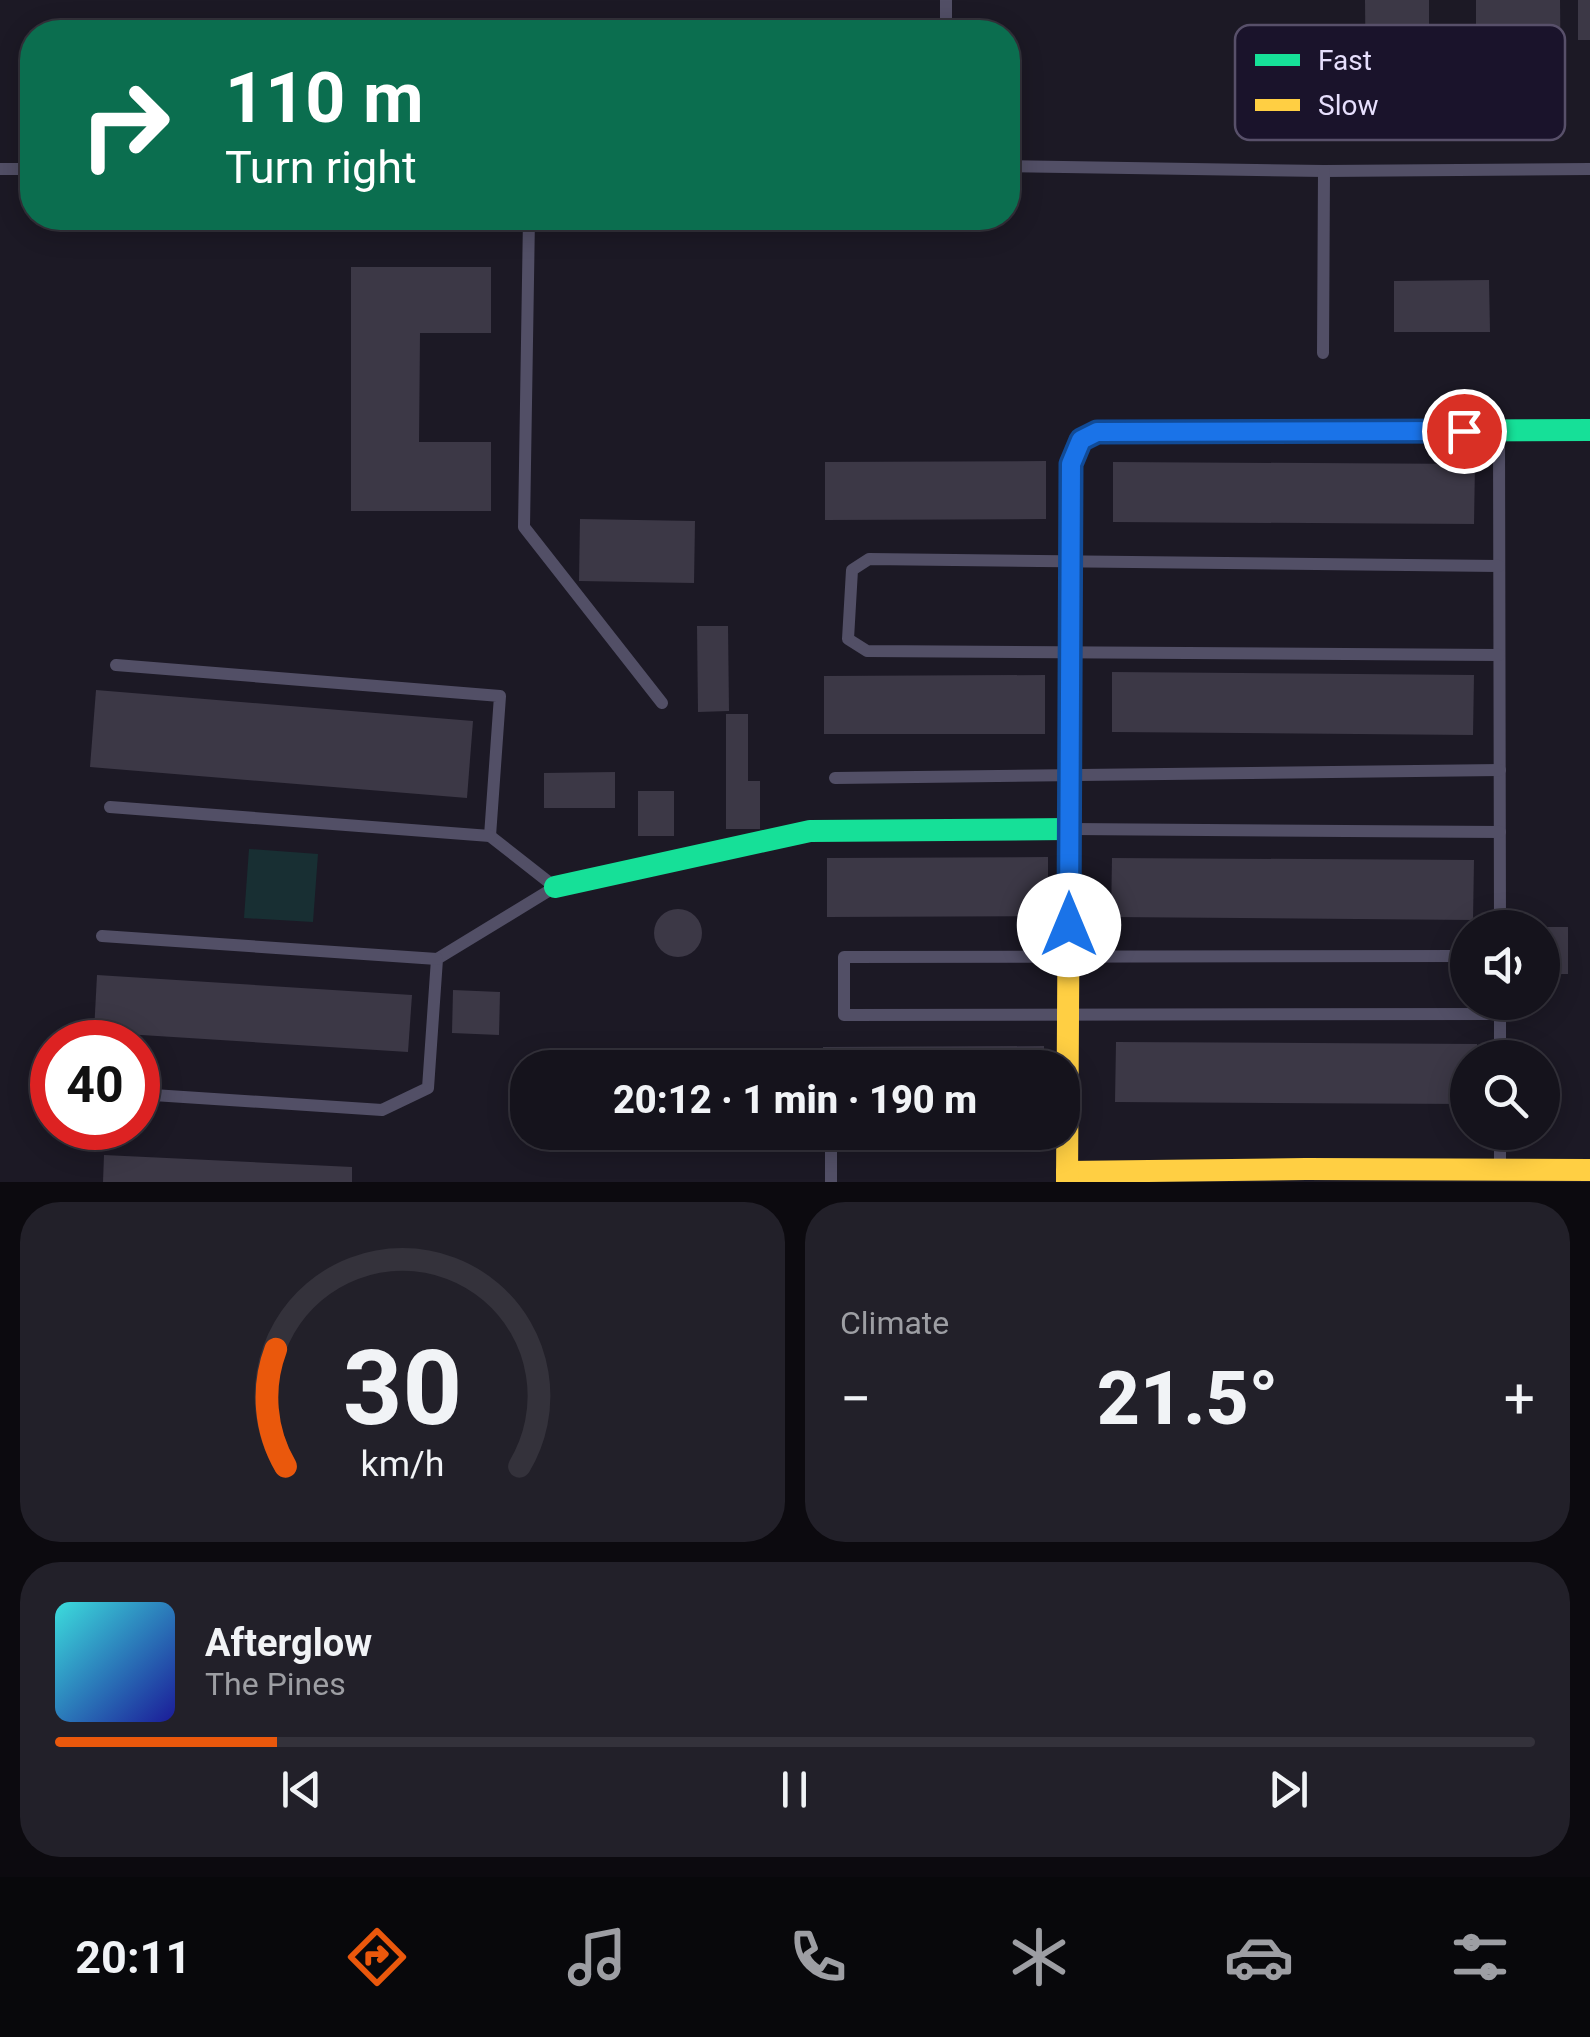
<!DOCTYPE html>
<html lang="en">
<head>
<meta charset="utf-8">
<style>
  body { margin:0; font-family:Roboto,sans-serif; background:#222029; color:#f1f3f6; height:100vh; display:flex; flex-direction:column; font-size:38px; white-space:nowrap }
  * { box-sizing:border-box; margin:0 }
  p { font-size:32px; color:#9d9ea3 }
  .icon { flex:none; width:55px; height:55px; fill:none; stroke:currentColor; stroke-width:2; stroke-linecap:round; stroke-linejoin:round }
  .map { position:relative; height:1182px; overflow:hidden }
  .panel { display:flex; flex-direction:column; gap:20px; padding:20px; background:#0c0a0f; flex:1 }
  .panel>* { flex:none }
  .top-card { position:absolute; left:20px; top:20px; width:1000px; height:210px; border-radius:40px; box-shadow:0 5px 25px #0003,0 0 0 2px #34323b; background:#0b6e4f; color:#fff; overflow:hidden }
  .controls { position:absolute; left:1450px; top:910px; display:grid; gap:20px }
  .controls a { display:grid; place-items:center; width:110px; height:110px; border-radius:50%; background:#15131c; box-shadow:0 5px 25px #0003,0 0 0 2px #34323b; font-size:50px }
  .speed { position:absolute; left:30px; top:1020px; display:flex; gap:20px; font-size:50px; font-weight:700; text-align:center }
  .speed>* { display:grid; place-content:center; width:130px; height:130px; border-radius:50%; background:#15131c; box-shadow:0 5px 25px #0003,0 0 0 2px #34323b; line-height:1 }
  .speed .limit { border:15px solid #d22; background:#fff; color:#111 }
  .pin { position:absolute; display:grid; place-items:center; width:85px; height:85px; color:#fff; margin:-42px; border:5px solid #fff; border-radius:50%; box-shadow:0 2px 10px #0007 }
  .me { position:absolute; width:110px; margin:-55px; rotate:0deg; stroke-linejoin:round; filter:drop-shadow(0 0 8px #0008) }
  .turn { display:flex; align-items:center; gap:35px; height:210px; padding:0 40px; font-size:45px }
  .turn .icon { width:130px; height:130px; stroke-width:2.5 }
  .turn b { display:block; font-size:70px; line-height:85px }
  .big { font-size:75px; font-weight:800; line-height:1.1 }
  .panel .tile { flex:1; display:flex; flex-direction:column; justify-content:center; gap:15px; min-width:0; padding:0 35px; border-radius:40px; background:#222029 }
  .panel .dial { align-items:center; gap:0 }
  .dial svg { height:260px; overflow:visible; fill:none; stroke:#34323b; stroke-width:7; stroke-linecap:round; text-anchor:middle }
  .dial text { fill:#f1f3f6; stroke:none }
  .song { display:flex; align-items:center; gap:30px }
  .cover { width:120px; height:120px; border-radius:15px; background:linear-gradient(135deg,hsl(180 70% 55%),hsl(240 70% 35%)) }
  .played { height:10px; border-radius:5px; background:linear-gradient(90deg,#ea580c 15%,#34323b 15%) }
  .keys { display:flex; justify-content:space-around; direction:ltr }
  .heat { display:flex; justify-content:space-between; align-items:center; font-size:55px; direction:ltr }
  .panel .tiles { flex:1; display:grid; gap:20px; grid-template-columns:1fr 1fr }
  .tile:last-child { grid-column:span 2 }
  .trip { position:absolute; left:510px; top:1050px; width:570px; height:100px; border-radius:40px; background:#15131c; box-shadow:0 5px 25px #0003,0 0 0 2px #34323b; font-weight:800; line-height:100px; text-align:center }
  .tabs { display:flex; height:160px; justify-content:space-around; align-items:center; background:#08080b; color:#9d9ea3 }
  .tabs .icon { width:70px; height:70px }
  .tabs .current { color:#ea580c }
  .tabs b { font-size:45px; color:#f1f3f6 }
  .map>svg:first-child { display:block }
</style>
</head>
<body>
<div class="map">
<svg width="1590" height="1182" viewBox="0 0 1590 1182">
  <rect width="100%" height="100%" fill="#1c1925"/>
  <polygon fill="#182f33" points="249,849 318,854 313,922 244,918"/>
  <g fill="#3c3846">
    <polygon points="1365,0 1429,0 1429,99 1366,99"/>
    <polygon points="1476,0 1560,0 1561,95 1476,95"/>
    <rect x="1578" y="0" width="12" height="40"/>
    <polygon points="351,267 491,267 491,333 420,333 419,442 491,442 491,511 351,511"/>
    <polygon points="1489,280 1490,332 1394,332 1394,281"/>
    <polygon points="1046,461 1046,519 825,520 825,462"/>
    <polygon points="1113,462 1475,464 1474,524 1113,522"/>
    <polygon points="580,519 695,521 694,583 579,581"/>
    <polygon points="697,626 728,626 729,711 698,712"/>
    <polygon points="1112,672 1474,675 1473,735 1112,732"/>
    <polygon points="1045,675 1045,734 824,734 824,676"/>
    <polygon points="96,690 473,721 467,798 90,767"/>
    <polygon points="726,714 748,714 748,781 760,781 760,829 726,829"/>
    <polygon points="615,772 615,808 544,808 544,773"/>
    <rect x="638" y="791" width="36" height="45"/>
    <polygon points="1048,857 1048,916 827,917 827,858"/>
    <polygon points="1112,858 1474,860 1473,920 1111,917"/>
    <circle cx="678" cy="933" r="24"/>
    <rect x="1542" y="927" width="26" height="47"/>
    <polygon points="97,975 412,995 408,1052 94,1032"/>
    <polygon points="453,990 500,992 499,1035 452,1033"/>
    <polygon points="1116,1042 1477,1044 1477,1058 1468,1058 1468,1104 1115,1102"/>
    <polygon points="1044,1046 1044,1068 823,1068 823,1047"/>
    <polygon points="104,1155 352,1167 352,1182 103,1182"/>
  </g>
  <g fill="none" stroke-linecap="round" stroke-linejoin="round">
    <g stroke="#524f66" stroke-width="12">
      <polyline points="946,0 946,32"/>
      <polyline points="1008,166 1324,171 1590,169"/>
      <polyline points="0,169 32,169"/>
      <polyline points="529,218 524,527 662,703"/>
      <polyline points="1323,353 1324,171"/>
      <polyline points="1499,433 1500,928"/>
      <polyline points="1499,655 867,651 848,639 852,570 869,559 1499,566"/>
      <polyline points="116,665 500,696 490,836"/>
      <polyline points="835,778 1500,770"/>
      <polyline points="110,807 490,836 555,887 437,959 428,1088 382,1110 138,1094"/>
      <polyline points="1072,829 1500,832"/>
      <polyline points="102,936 437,959"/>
      <polyline points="1468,956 844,957 844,1015 1500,1014"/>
      <polyline points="1500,1002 1500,1058"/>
      <polyline points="1500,1132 1500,1165"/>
      <polyline points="831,1182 831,1139 1066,1139"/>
    </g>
    <g stroke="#16e098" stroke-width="22">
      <polyline points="1071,528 1071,465 1081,440 1097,432 1590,430"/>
      <polyline points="555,887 810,831 1069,829"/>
    </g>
    <g stroke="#ffcf43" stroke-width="22">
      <polyline points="1067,1172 1306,1169 1590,1170"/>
      <polyline points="1067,1182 1071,528"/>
    </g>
  </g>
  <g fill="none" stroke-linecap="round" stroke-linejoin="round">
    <g stroke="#114b97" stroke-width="25">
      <polyline id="route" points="1069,925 1071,464 1081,440 1097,432 1464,431"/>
    </g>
    <use href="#route" stroke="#1a73e8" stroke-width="18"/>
  </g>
  <rect x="1235" y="25" width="330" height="115" rx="15" fill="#1a132b" stroke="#58506a" stroke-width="2.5"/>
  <rect x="1255" y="54" width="45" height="12" fill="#16e098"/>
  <rect x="1255" y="99" width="45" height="12" fill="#ffcf43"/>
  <g font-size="28" fill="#e7dffd">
    <text x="1318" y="70">Fast</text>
    <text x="1318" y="115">Slow</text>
  </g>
</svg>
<div class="controls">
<a><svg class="icon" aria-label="sound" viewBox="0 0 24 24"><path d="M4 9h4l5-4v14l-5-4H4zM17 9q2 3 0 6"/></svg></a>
<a><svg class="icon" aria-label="search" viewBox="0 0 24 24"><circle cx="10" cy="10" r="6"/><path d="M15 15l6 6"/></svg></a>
</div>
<div class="speed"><div class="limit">40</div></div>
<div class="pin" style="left:1464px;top:431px;background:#d93025"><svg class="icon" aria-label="arrive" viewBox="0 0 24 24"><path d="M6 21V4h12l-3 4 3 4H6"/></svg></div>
<svg class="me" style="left:1069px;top:925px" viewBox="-20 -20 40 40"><circle r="19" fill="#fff"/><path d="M0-13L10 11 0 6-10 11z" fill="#1a73e8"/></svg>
<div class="trip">20:12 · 1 min · 190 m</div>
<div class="top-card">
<div class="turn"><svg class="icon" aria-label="right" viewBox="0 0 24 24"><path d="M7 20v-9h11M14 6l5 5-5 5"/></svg><div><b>110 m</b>Turn right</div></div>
</div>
</div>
<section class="panel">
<div class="tiles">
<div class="tile dial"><svg viewBox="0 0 100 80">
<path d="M14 69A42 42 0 1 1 86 69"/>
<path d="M14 69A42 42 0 0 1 11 33" stroke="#ea580c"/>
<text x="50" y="56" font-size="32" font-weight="700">30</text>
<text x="50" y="72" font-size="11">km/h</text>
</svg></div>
<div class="tile"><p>Climate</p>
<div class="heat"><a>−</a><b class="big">21.5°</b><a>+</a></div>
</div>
<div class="tile">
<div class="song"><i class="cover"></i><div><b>Afterglow</b><p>The Pines</p></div></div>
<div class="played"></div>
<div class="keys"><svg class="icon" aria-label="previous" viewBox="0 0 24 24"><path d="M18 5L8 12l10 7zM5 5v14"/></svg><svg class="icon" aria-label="pause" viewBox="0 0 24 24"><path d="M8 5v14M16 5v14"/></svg><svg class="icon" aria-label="next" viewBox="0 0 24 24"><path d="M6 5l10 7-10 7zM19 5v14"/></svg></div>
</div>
</div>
</section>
<nav class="tabs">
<b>20:11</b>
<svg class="icon current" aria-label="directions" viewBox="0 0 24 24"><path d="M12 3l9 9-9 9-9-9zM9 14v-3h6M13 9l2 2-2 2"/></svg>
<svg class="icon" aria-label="music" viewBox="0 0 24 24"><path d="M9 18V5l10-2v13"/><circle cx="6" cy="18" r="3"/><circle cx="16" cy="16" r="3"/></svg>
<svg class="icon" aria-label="phone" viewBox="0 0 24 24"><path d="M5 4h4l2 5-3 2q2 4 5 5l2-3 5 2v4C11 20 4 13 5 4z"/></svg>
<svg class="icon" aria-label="climate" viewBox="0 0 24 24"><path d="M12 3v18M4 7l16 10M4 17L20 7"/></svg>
<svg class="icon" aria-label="car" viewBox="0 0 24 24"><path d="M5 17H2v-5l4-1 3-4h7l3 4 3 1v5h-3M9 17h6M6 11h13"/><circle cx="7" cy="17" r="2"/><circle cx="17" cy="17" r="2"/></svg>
<svg class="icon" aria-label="filters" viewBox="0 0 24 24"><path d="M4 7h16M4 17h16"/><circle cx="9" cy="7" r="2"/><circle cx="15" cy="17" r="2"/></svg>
</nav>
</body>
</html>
